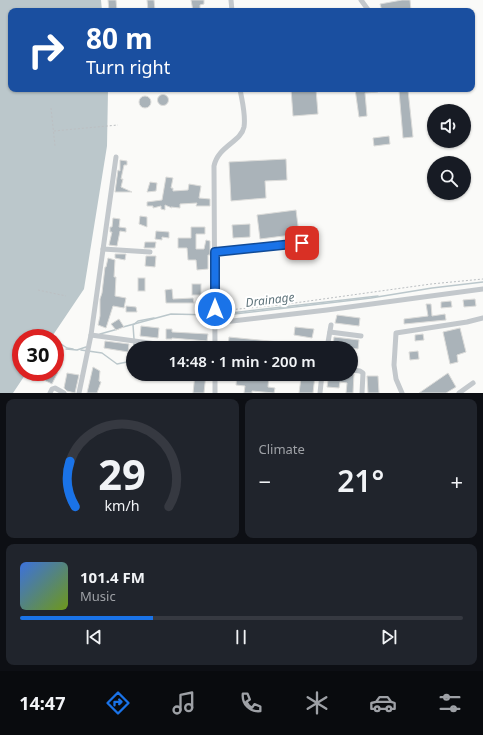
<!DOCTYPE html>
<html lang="en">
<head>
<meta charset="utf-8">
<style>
  body { margin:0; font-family:"Noto Sans",sans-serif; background:#20242c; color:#f1f3f6; height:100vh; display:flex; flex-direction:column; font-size:15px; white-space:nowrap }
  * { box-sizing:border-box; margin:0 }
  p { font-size:13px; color:#9ea1a6 }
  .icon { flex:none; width:22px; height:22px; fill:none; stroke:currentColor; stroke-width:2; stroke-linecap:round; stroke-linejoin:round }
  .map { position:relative; height:393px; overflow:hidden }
  .details { display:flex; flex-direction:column; gap:6px; padding:6px; background:#0d0f14; flex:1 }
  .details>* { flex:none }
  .guide { position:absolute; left:8px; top:8px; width:467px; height:84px; border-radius:8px; box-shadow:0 1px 3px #0004; background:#1a4fa0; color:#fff; overflow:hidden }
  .buttons { position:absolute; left:427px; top:104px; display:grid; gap:8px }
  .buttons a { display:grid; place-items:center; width:44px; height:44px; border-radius:50%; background:#171b24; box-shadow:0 1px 3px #0004; font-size:20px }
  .speed { position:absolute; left:12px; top:329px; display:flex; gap:8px; font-size:20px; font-weight:700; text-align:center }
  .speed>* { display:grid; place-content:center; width:52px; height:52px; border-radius:50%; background:#171b24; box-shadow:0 1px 3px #0004; line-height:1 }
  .speed .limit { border:6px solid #d22; background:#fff; color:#111 }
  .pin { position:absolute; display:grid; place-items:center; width:34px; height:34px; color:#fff; margin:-17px; border-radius:8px; box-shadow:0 2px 6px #0006 }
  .me { position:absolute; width:44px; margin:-22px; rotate:0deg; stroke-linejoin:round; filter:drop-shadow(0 0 3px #0008) }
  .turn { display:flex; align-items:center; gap:14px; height:84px; padding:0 12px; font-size:18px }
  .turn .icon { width:52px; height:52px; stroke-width:2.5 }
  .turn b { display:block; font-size:28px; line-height:34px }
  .big { font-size:30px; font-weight:600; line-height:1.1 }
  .details .tile { flex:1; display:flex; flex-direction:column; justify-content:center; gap:6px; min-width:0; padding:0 14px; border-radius:8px; background:#20242c }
  .details .dial { align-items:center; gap:0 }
  .dial svg { height:104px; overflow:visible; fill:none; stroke:#363941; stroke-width:7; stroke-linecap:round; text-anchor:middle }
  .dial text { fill:#f1f3f6; stroke:none }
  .song { display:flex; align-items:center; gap:12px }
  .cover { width:48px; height:48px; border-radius:6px; background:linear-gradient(135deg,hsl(220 70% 55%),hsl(80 70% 35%)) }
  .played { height:4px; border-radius:2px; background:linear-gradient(90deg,#1a73e8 30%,#363941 30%) }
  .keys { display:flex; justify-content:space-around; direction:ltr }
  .heat { display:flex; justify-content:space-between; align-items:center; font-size:22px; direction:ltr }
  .details .tiles { flex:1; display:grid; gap:6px; grid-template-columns:1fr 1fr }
  .tile:last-child { grid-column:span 2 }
  .trip { position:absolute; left:126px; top:341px; width:232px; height:40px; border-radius:20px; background:#171b24; box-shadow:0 1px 3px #0004; font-weight:600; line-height:40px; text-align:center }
  .tabs { display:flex; height:64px; justify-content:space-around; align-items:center; background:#090b0e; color:#9ea1a6 }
  .tabs .icon { width:28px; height:28px }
  .tabs .current { color:#1a73e8 }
  .tabs b { font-size:18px; color:#f1f3f6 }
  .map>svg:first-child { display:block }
</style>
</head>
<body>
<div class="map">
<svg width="483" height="393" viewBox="0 0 483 393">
  <rect width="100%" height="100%" fill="#fafaf8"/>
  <polygon fill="#bbc7cb" points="0,0 101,0 102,11 11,11 11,89 108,89 108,90 107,146 84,289 51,338 21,338 21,372 27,372 13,393 0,393"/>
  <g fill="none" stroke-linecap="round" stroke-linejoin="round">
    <g stroke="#bbc7cb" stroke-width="1.5">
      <polyline points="231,313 378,296"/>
      <polyline points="217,316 371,298 432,288 483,282"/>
      <polyline points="123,327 171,314 213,315"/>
      <polyline points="100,334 118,329"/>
      <polyline points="134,339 133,325 138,321 154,318"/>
      <polyline points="55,340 67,348 73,349"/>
      <polyline points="134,348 134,343"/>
      <polyline points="66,349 77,350 86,347"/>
      <polyline points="81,350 102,353 117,364 127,362 133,353"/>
    </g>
  </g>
  <g fill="#aab3b9" stroke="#dcdcda">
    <polygon points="108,0 116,0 117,11 109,11"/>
    <polygon points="147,0 154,0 155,10 148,11"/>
    <polygon points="191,0 204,0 204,4 200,5 200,11 193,11"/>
    <polygon points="402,0 410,0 411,10 404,11 382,11 380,4"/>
    <polygon points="291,89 316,89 318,114 293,116"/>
    <polygon points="355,89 378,89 378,92 365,93 367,116 359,117"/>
    <polygon points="408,90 413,137 403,138 399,91"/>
    <circle cx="163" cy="100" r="5.5"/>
    <circle cx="145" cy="102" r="6"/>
    <polygon points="389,136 390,144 374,146 373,138"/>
    <polygon points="286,159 287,180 265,181 266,198 231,201 229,162"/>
    <polygon points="120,160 127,161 127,165 124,165 121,179 123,179 121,187 132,192 115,192 118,170 120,171"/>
    <polygon points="166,177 173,178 171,188 173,188 173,191 188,190 189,184 201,186 199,198 210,199 210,206 196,206 197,203 180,204 180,208 171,207 172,208 165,205 165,210 161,209 161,206 153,208 153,206 147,206 147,202 162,200"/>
    <polygon points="150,182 157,183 156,191 147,192"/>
    <polygon points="296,210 299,234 260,239 257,215"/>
    <polygon points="140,216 147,217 147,227 139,224"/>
    <polygon points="113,218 120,219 119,227 126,228 126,232 120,231 117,246 109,245 112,232 110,232 110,227 112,227"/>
    <polygon points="250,224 250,237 233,238 232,225"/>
    <polygon points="191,227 205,227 205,234 196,234 196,249 204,249 206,240 210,241 210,255 208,255 208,269 197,270 196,260 188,260 187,248 178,248 178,238 191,238"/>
    <polygon points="156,231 169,232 169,238 162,237 162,240 155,239"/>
    <polygon points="145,242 156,242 155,248 144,248"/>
    <polygon points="115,254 126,254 125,260 115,258"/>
    <polygon points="146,256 156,256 155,267 145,266"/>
    <polygon points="108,258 115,260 114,277 116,277 115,296 126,298 124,308 113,306 106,328 98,325 100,316 100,299 102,293 105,267 106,267"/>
    <rect x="138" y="278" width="7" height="13"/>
    <rect x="192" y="284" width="9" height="11"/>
    <polygon points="172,289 173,299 193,298 194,303 166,303 165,290"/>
    <polygon points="211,294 211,303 200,302 203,295"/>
    <polygon points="475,299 476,306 464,307 463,300"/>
    <polygon points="451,301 452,307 441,308 441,302"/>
    <polygon points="426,304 431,304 432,316 445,314 446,320 404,324 404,319 428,316"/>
    <polygon points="126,306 136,307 137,312 126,312"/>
    <polygon points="337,315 360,318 359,326 335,323"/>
    <polygon points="119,319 124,327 116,330 111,324"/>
    <polygon points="141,326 159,328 158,338 140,336"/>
    <polygon points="295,327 314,329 312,338 294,335"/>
    <polygon points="460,328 466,352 457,355 458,362 450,364 443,332"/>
    <polygon points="166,329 172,329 172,332 208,334 207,341 172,338 172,339 166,339"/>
    <polygon points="423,334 424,340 415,341 415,335"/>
    <polygon points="229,337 299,344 299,348 237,348 228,347"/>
    <polygon points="334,337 359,340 358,349 333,346"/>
    <polygon points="105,341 129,344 128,352 104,348"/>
    <polygon points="418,351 419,359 410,360 409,352"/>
    <polygon points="93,367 100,371 99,381 101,382 97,393 87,393"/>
    <polygon points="27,372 58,372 52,384"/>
    <polygon points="67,373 79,375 75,393 67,391 64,388"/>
    <polygon points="448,373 456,387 446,393 419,393"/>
    <polygon points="195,374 206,374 204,393 193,393"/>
    <polygon points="253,374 269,374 268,387 275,388 274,393 252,391 252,393 244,393 245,386 236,385 237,375 252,377"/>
    <polygon points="288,374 315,376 313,393 299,393 301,378 288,377"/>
    <polygon points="329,374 354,374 353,393 346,393 347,383 340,382 339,388 327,387"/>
    <polygon points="367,376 378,376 379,393 368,393"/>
  </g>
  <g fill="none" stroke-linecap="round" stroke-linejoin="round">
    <g stroke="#bbbfc2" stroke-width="1" stroke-dasharray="2 2" stroke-linecap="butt">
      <polyline points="51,108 55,146"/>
      <polyline points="54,131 118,125"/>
      <polyline points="38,290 66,296"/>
      <polyline points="220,308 228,310 280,305 431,284 483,279"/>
    </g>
    <polyline stroke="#c3c8cc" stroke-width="2.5" points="215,252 302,243"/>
    <g stroke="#c3c8cc" stroke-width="5">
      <polyline points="231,0 232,11"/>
      <polyline points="361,0 369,11"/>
      <polyline points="103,249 150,252"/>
      <polyline points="215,323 327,310 483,289"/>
      <polyline points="330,332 361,336"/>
      <polyline points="91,335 185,348"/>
      <path d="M 215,348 L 214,166 C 218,146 241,142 244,127 C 246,115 242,101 240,89"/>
      <polyline points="327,348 331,325"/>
      <polyline points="351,370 360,371 363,373 362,393"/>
      <polyline points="50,393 52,389 55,388 64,393"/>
      <polyline points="79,393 91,335 116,157"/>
      <polyline points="215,393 215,374"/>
      <polyline points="320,393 322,374"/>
      <polyline points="402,393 396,379 394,365 396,333 467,322 483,318"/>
      <polyline points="459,393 473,383"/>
    </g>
  </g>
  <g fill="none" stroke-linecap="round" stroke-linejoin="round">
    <g stroke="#114b97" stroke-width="10">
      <polyline id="route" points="215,309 215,252 302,243"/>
    </g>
    <use href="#route" stroke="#1a73e8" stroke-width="7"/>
  </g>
  <g text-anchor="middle" stroke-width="4" stroke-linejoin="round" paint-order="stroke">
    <g font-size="12" font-style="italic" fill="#60757c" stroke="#fff">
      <text transform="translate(270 300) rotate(-7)" y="4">Drainage</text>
    </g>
  </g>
</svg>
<div class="buttons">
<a><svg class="icon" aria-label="sound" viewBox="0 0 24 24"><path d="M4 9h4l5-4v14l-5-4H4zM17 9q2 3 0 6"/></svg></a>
<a><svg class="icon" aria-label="search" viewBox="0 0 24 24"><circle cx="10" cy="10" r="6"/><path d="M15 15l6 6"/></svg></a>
</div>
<div class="speed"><div class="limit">30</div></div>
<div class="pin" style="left:302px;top:243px;background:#d93025"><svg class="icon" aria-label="arrive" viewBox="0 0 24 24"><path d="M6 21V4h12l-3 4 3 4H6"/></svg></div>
<svg class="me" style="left:215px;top:309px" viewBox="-20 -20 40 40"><circle r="17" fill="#1a73e8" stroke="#fff" stroke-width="3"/><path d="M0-11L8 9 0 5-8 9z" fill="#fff"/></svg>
<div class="trip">14:48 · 1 min · 200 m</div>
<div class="guide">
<div class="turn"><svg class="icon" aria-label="right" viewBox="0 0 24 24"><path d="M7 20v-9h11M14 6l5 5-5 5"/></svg><div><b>80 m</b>Turn right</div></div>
</div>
</div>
<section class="details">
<div class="tiles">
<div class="tile dial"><svg viewBox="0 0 100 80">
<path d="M14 69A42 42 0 1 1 86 69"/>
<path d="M14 69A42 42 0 0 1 10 34" stroke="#1a73e8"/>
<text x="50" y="56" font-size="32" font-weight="700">29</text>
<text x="50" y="72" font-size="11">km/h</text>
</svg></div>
<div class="tile"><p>Climate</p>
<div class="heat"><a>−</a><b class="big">21°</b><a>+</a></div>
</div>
<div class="tile">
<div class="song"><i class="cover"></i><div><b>101.4 FM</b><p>Music</p></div></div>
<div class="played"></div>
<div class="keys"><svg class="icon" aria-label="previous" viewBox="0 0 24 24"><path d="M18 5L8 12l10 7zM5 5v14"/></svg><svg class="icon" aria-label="pause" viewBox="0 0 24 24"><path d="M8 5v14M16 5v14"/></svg><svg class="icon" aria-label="next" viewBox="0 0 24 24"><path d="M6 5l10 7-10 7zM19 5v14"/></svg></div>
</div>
</div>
</section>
<nav class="tabs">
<b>14:47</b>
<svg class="icon current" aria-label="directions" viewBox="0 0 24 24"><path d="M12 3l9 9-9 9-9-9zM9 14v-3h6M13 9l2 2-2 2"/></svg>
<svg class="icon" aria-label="music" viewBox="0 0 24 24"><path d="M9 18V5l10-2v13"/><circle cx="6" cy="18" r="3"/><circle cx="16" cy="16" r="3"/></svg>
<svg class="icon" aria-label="phone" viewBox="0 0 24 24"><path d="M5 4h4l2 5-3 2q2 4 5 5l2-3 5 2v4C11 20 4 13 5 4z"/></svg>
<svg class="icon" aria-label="climate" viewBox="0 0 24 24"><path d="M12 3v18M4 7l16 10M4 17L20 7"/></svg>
<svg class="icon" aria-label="car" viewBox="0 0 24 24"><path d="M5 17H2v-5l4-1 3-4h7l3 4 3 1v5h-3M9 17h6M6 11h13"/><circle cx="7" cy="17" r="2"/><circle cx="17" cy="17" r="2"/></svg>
<svg class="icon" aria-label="filters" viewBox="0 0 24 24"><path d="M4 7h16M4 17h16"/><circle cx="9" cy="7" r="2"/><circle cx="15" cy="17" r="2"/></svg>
</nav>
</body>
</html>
